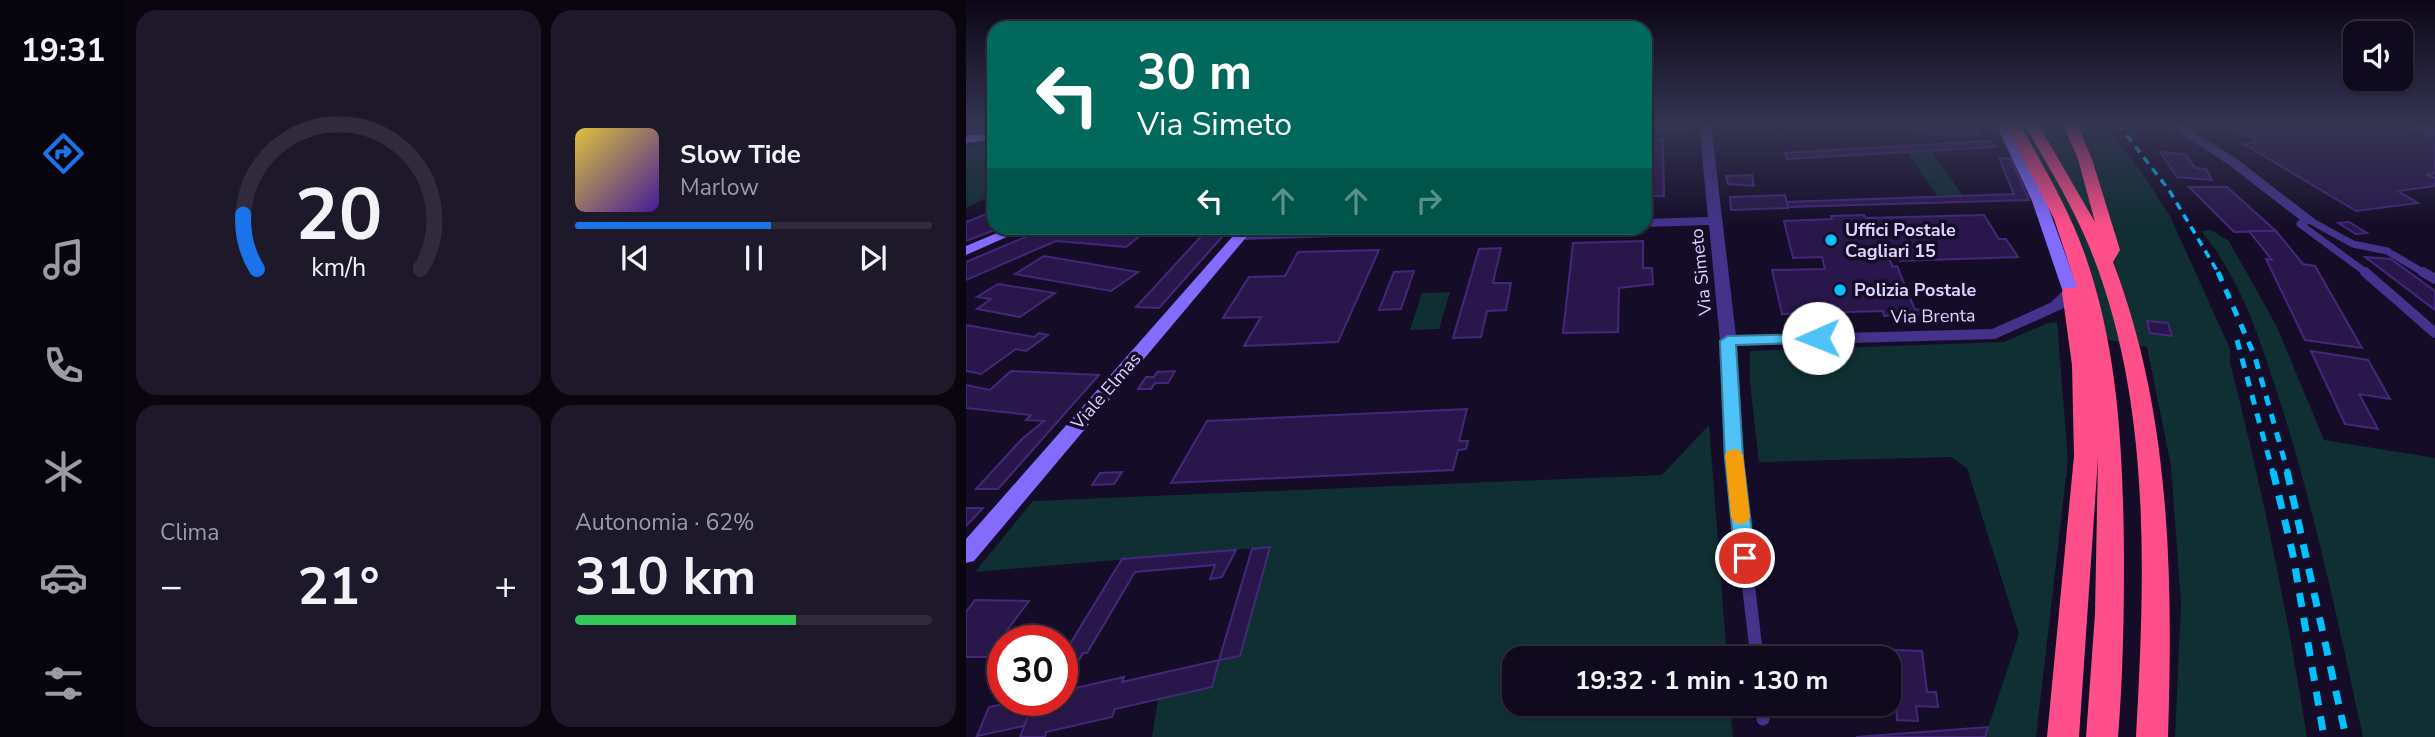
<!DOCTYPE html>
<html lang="it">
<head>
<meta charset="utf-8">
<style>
  body { margin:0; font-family:"Nunito Sans",sans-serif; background:#1e182b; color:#f1f3f6; height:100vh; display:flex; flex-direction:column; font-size:26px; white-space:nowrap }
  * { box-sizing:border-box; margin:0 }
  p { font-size:23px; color:#9c9aa4 }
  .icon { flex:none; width:38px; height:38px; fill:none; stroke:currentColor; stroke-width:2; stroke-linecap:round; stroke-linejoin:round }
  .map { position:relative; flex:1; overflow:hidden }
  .sheet { display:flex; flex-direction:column; gap:10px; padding:10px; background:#090610; width:840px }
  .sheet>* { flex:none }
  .guide { position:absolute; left:21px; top:21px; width:665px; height:214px; border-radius:21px; box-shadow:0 2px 5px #0004,0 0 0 2px #302b3c; background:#00695c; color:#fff; overflow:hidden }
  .tools { position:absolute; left:1377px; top:21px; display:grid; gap:14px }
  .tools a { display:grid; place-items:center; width:70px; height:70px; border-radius:14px; background:#100a1e; box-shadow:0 2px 5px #0004,0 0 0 2px #302b3c; font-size:35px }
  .speed { position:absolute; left:21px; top:625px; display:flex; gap:14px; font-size:35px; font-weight:700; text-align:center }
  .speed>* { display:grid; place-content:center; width:91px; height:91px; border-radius:50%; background:#100a1e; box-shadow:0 2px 5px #0004,0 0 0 2px #302b3c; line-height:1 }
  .speed .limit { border:10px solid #d22; background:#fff; color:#111 }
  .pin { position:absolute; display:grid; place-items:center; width:60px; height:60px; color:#fff; margin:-30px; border:4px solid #fff; border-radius:50%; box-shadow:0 2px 7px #0007 }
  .me { position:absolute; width:77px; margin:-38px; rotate:269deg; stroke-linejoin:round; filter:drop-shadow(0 0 5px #0008) }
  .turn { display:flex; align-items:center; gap:24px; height:147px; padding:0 35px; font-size:32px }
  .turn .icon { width:91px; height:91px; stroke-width:2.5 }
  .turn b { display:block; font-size:49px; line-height:60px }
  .lanes { display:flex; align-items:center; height:66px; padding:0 35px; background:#0003; justify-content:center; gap:35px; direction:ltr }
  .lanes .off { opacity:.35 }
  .big { font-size:52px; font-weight:700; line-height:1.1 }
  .sheet .tile { flex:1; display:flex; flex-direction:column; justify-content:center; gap:10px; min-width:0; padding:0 24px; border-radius:21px; background:#1e182b }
  .sheet .dial { align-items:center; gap:0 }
  .dial svg { height:182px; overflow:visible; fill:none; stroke:#302b3c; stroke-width:7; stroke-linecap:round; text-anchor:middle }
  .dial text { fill:#f1f3f6; stroke:none }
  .song { display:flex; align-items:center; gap:21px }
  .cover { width:84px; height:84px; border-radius:10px; background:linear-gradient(135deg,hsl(50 70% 55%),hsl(260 70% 35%)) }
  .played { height:7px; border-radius:4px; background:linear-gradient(90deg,#1a73e8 55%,#302b3c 55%) }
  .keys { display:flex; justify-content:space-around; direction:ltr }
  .heat { display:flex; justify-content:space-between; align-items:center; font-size:38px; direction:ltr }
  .charge { height:10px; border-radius:5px; background:linear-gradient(90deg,#34c759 62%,#302b3c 0) }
  .sheet .tiles { flex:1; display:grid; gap:10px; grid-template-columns:repeat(2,1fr) }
  .trip { position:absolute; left:536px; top:646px; width:399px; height:70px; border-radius:21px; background:#100a1e; box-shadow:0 2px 5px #0004,0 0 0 2px #302b3c; font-weight:700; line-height:70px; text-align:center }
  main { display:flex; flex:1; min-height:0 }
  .menu { display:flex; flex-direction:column; width:126px; justify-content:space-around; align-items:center; background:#06040c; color:#9c9aa4 }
  .menu .icon { width:49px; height:49px }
  .menu .on { color:#1a73e8 }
  .menu b { font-size:32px; color:#f1f3f6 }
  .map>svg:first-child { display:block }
</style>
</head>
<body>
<main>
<nav class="menu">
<b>19:31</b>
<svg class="icon on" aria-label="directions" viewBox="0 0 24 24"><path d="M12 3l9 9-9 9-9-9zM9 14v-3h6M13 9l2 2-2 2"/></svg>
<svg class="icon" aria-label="music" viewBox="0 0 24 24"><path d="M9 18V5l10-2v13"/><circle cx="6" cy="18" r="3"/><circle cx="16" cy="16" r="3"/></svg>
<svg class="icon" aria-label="phone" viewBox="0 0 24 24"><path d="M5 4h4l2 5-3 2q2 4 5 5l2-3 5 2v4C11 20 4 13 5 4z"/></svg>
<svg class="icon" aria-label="climate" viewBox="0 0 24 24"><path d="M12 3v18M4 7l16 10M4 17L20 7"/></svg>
<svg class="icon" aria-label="car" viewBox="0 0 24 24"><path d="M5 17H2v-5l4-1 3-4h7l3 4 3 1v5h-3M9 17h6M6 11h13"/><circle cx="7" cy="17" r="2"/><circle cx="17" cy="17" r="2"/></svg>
<svg class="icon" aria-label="filters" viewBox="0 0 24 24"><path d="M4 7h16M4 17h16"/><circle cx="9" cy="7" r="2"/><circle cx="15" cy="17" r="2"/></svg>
</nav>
<section class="sheet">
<div class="tiles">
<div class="tile dial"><svg viewBox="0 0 100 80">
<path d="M14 69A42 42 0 1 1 86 69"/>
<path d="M14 69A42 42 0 0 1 8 45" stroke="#1a73e8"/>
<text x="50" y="56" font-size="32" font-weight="700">20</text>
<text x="50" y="72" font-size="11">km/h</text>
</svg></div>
<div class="tile">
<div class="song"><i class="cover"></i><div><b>Slow Tide</b><p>Marlow</p></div></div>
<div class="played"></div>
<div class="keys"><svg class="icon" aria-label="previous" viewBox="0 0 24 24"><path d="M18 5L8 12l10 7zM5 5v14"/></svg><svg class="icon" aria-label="pause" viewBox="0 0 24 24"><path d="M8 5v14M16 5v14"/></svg><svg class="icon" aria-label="next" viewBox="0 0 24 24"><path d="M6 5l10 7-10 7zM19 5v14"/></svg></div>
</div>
<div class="tile"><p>Clima</p>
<div class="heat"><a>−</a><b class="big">21°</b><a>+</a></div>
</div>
<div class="tile"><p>Autonomia · 62%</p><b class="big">310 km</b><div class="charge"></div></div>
</div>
</section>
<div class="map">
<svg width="1469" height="737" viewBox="0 0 1469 737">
  <rect width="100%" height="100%" fill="#150d28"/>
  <g fill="#0f2f32">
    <path d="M 1042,124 L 1136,124 L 1172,167 L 1204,216 L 1264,349 L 1264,363 C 1296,487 1321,611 1341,737 L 1209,737 L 1215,603 L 1205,466 L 1181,347 L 1123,336 L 1101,242 Z"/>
    <polygon points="28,144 28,194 0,208 0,147"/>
    <polygon points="964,150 997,196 972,197 941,152"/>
    <path d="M 1245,230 L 1263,241 L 1311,327 L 1358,440 L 1469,458 L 1469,737 L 1397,737 C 1372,622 1348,507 1312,395 C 1293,337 1275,279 1235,231 Z"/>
    <polygon points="484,292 473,329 444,330 456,293"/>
    <polygon points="1091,322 1102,460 1070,737 1019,737 1053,634 1001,468 985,457 793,462 784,382 784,351 1038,342 1082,323"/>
    <polygon points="743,425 761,658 548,658 548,704 764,704 767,737 186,737 192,700 246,687 253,660 274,656 303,547 9,572 67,501 696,475"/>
  </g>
  <g fill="#29174b" stroke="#432779" stroke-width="2">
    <polygon points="679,124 713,125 714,132 679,133"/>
    <polygon points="947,124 1005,124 1015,135 954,133"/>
    <polygon points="1261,124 1437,124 1469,139 1469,173 1461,175 1469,178 1469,186 1432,191 1452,203 1390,211 1278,144 1292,142"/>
    <polygon points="28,126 28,130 0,133 0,128"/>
    <polygon points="679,139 697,139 698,196 679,196"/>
    <polygon points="1023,141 1029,147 821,159 819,153"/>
    <polygon points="1194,152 1219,154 1229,168 1240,169 1246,180 1211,177"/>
    <polygon points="1033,158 1045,159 1063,200 822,207 820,202 1048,194"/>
    <polygon points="786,175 788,186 762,184 760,176"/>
    <polygon points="1223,187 1261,187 1310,231 1268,232"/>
    <polygon points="819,195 822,208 765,210 764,197"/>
    <polygon points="28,211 28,228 34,228 0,241 0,222"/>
    <polygon points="898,215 900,218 1018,215 1033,239 1040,239 1052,257 934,261 933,258 923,258 927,267 931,266 949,310 955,309 957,314 918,316 917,311 816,314 806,270 859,269 856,257 827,258 818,221 866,219 865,216"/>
    <polygon points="1383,222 1401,233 1390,234 1372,223"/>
    <polygon points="81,228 264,228 193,308 170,307 240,231 184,228 160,247 90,241 0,280 0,262"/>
    <polygon points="1283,231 1310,231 1337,264 1349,266 1396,348 1339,340 1300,259 1306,260"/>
    <polygon points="677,241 677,268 686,268 687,284 653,288 652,332 597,333 607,243"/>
    <polygon points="535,248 527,283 545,283 540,310 521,311 515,337 487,338 513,249"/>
    <polygon points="413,250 372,342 278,346 295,317 257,318 283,277 319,276 332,252"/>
    <polygon points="78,256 172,272 145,291 49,274"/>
    <polygon points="1399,257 1425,259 1469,291 1469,310"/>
    <polygon points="448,271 435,309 413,310 428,272"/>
    <polygon points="32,284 89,293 54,317 11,309 25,299 11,297"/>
    <polygon points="1181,321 1202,323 1206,336 1184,333"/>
    <polygon points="0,325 68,337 73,333 82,335 60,351 50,349 15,374 0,371"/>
    <polygon points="1345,351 1402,360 1424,399 1393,394 1412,429 1379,424"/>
    <polygon points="45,371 133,375 32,489 10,489 56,439 78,421 60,420 65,415 0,408 0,385 24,390"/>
    <polygon points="209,371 202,383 189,383 185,389 172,389 180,377 188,377 191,372"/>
    <polygon points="501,409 493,441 502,441 500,449 492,450 487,470 205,483 241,421"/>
    <polygon points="156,472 148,484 126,485 134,473"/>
    <polygon points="0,508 17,508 0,526"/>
    <polygon points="304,547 274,656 253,660 286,549"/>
    <polygon points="270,550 256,577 244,579 249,565 169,572 121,653 117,653 110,665 96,665 96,657 156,559"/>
    <polygon points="9,600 63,601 21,657 0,657 0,612"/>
    <polygon points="929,650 956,651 961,692 970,692 972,707 950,706 952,721 931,720 929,690 934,690"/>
    <polygon points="253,660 246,687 149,709 146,717 80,732 79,737 54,737 68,700 96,700 96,691 158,677 156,682"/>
    <polygon points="55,700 68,700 58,726 11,736 23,707"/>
    <polygon points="1022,727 1019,737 890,737"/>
  </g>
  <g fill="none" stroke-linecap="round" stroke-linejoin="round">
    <g stroke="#43338b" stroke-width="7">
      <polyline points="1450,124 1469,133"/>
      <polyline points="1402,274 1334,224 1343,220 1387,244 1421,251 1460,274"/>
    </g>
    <g stroke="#43338b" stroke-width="10">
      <polyline points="1399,272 1469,333"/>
      <polyline points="1457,272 1469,279"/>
      <polyline points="768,459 770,473"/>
    </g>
    <g stroke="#43338b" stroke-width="13">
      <polyline points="769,471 791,658"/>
      <polyline points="796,704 797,719"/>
    </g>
    <g fill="#43338b" fill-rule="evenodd">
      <polygon points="733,124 745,124 770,336 1026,329 1084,303 1099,289 1105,287 1113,292 1096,309 1029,339 771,346 778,459 775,464 768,466 761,464 758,459 754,341 743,225 679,227 679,219 742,217"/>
      <polygon points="1200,124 1214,124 1271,159 1350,220 1348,223 1338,223 1263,165"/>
      <polygon points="412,228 539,228 532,232 274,240 267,236 274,232"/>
    </g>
    <g fill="#846bff" fill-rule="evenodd">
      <polygon points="1030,124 1042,124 1080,201 1113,292 1111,295 1105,297 1097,292 1066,201"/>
      <polygon points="28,134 28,140 0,143 0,135"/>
      <polygon points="43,228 61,228 0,255 0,246"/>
      <polygon points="274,228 288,228 8,561 0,563 0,539"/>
    </g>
    <g fill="#ff4f8a" fill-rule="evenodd">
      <path d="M 1040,124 L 1054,124 C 1077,166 1102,207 1118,252 C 1153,349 1157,454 1158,556 C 1158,617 1157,677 1152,737 L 1120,737 L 1129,614 L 1132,458 L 1113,737 L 1081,737 L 1108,456 L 1106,365 L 1096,292 L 1098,288 L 1111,288 L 1088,219 Z"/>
      <path d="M 1058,124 L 1072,124 L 1129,222 L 1112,159 L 1097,124 L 1111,124 L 1126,159 L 1154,250 L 1147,262 C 1205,414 1207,576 1202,737 L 1170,737 C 1179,574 1186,400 1123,246 C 1105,203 1081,164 1058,124 Z"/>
    </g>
    <polyline stroke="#00c1ff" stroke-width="3.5" stroke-dasharray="8 6" stroke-linecap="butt" points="1152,124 1203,190 1253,274"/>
    <g stroke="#00c1ff" stroke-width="5" stroke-dasharray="10 9" stroke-linecap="butt">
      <polyline points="1252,272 1289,357 1322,473"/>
      <polyline points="1271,340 1307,473"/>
    </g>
    <g stroke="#00c1ff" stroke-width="7" stroke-dasharray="14 11" stroke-linecap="butt">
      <polyline points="1307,471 1327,555 1358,737"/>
      <polyline points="1321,471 1380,737"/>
    </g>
  </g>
  <linearGradient id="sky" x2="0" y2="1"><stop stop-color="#0c0716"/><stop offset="0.55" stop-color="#353553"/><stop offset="1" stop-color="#353553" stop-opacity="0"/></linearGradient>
  <rect width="1469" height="227" fill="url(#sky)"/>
  <polygon fill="#4fc3f7" stroke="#337fa1" stroke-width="2" points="852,334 857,335 860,338 857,342 770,345 777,458 789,558 786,564 779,567 772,564 769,558 759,458 754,341 762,336"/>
  <polygon fill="#f59e0b" points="768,449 774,451 777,455 784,517 781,522 775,524 768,522 765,517 759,455 762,451"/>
  <g fill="#00c1ff" stroke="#150d28" stroke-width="2.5">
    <circle cx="865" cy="240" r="7"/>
    <circle cx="874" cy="290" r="7"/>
  </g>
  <g text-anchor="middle" stroke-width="7" stroke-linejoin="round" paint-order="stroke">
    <g font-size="18" font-weight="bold" fill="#dfd4ff" stroke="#150d28" text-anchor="start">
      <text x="879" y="236">Uffici Postale<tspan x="879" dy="21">Cagliari 15</tspan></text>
      <text x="888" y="296">Polizia Postale</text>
    </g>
    <g font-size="18" fill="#dfd4ff" stroke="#150d28">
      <text transform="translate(735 272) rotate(-96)" y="6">Via Simeto</text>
      <text transform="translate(967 316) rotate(-1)" y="6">Via Brenta</text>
      <text transform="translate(140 391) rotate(-49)" y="6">Viale Elmas</text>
    </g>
  </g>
</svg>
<div class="tools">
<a><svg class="icon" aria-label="sound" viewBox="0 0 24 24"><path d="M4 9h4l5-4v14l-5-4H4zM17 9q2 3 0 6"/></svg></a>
</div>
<div class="speed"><div class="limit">30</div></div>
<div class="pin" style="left:779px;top:558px;background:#d93025"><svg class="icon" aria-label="arrive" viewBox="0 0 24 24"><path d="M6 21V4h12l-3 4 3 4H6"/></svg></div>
<svg class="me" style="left:852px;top:338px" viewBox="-20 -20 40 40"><circle r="19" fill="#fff"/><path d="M0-13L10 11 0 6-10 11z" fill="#4fc3f7"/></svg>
<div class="trip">19:32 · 1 min · 130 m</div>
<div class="guide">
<div class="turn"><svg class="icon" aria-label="left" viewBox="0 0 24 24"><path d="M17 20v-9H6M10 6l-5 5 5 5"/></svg><div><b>30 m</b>Via Simeto</div></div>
<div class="lanes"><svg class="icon" aria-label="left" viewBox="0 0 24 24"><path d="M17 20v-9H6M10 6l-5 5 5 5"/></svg><svg class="icon off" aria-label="ahead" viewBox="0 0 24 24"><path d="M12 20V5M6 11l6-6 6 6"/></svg><svg class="icon off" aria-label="ahead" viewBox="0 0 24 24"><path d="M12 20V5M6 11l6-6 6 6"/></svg><svg class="icon off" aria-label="right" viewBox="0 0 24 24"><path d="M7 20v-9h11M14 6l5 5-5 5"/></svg></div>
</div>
</div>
</main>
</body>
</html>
